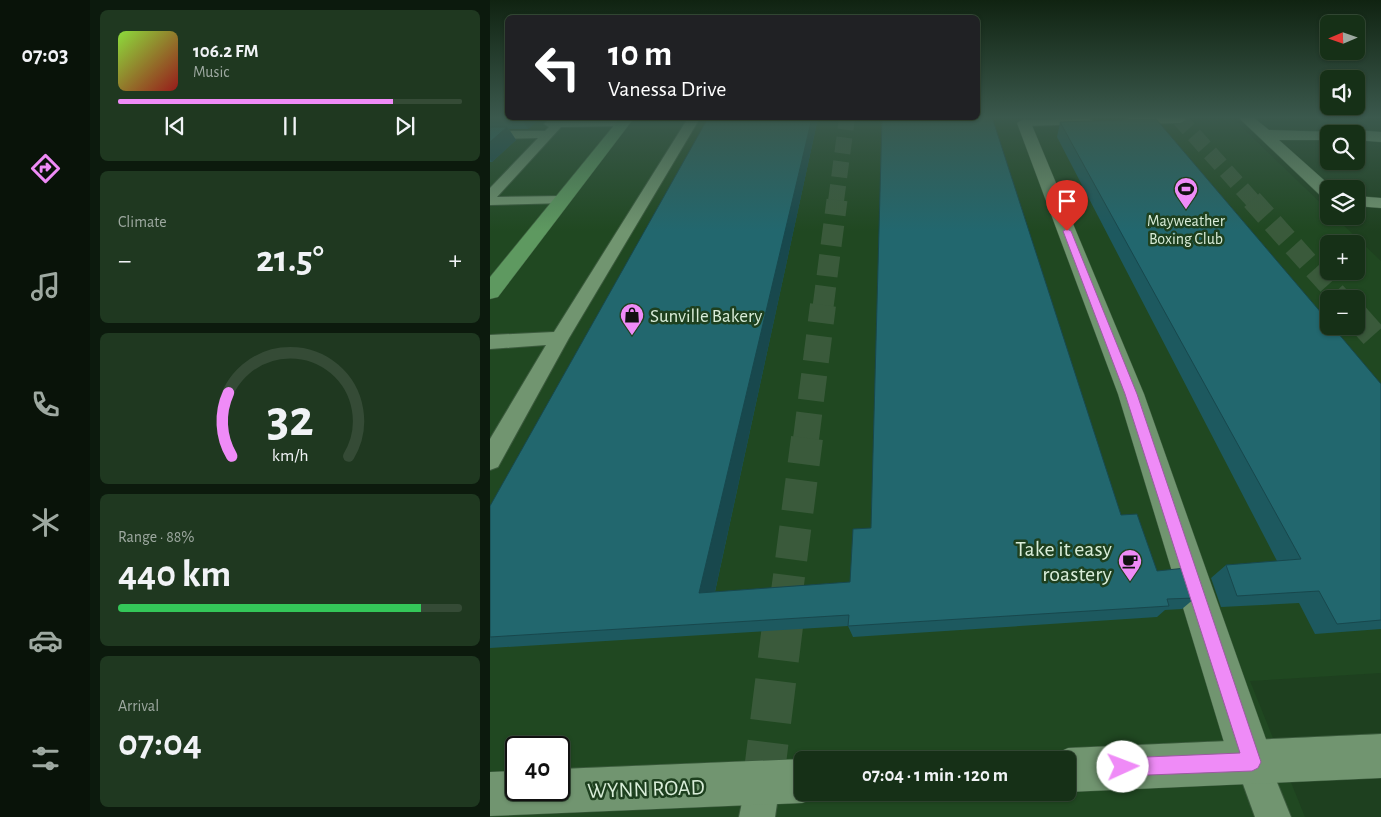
<!DOCTYPE html>
<html lang="en">
<head>
<meta charset="utf-8">
<style>
  body { margin:0; font-family:"Alegreya Sans",sans-serif; background:#1f3820; color:#f1f3f6; height:100vh; display:flex; flex-direction:column; font-size:19px; white-space:nowrap }
  * { box-sizing:border-box; margin:0 }
  p { font-size:16px; color:#9ea9a1 }
  .icon { flex:none; width:28px; height:28px; fill:none; stroke:currentColor; stroke-width:2; stroke-linecap:round; stroke-linejoin:round }
  .map { position:relative; flex:1; overflow:hidden }
  .panel { display:flex; flex-direction:column; gap:10px; padding:10px; background:#0c1a0d; width:400px }
  .panel>* { flex:none }
  .top-card { position:absolute; left:15px; top:15px; width:475px; height:105px; border-radius:8px; box-shadow:0 1px 4px #0004,0 0 0 1px #354b36; background:#202124; color:#fff; overflow:hidden }
  .needle { width:32px; rotate:268deg }
  .tools { position:absolute; left:830px; top:15px; display:grid; gap:10px }
  .tools a { display:grid; place-items:center; width:45px; height:45px; border-radius:8px; background:#163017; box-shadow:0 1px 4px #0004,0 0 0 1px #354b36; font-size:25px }
  .speed { position:absolute; left:15px; top:736px; display:flex; gap:10px; font-size:25px; font-weight:700; text-align:center }
  .speed>* { display:grid; place-content:center; width:65px; height:65px; border-radius:50%; background:#163017; box-shadow:0 1px 4px #0004,0 0 0 1px #354b36; line-height:1 }
  .speed .limit { border:2px solid #111; border-radius:8px; background:#fff; color:#111 }
  .pin { position:absolute; display:grid; place-items:center; width:42px; height:42px; color:#fff; margin:-51px -21px; border-radius:50% 50% 50% 0; rotate:-45deg; box-shadow:0 0 5px #0007 }
  .pin .icon { rotate:45deg }
  .me { position:absolute; width:55px; margin:-28px; rotate:88deg; stroke-linejoin:round; filter:drop-shadow(0 0 4px #0008) }
  .turn { display:flex; align-items:center; gap:18px; height:105px; padding:0 20px; font-size:22px }
  .turn .icon { width:65px; height:65px; stroke-width:2.5 }
  .turn b { display:block; font-size:35px; line-height:42px }
  .big { font-size:38px; font-weight:600; line-height:1.1 }
  .panel .widget { flex:1; display:flex; flex-direction:column; justify-content:center; gap:8px; min-width:0; padding:0 18px; border-radius:8px; background:#1f3820 }
  .panel .dial { align-items:center; gap:0 }
  .dial svg { height:130px; overflow:visible; fill:none; stroke:#354b36; stroke-width:7; stroke-linecap:round; text-anchor:middle }
  .dial text { fill:#f1f3f6; stroke:none }
  .song { display:flex; align-items:center; gap:15px }
  .cover { width:60px; height:60px; border-radius:8px; background:linear-gradient(135deg,hsl(90 70% 55%),hsl(0 70% 35%)) }
  .played { height:5px; border-radius:2px; background:linear-gradient(90deg,#ef8bf7 80%,#354b36 80%) }
  .keys { display:flex; justify-content:space-around; direction:ltr }
  .heat { display:flex; justify-content:space-between; align-items:center; font-size:28px; direction:ltr }
  .charge { height:8px; border-radius:4px; background:linear-gradient(90deg,#34c759 88%,#354b36 0) }
  .trip { position:absolute; left:304px; top:751px; width:282px; height:50px; border-radius:8px; background:#163017; box-shadow:0 1px 4px #0004,0 0 0 1px #354b36; font-weight:600; line-height:50px; text-align:center }
  main { display:flex; flex:1; min-height:0 }
  .menu { display:flex; flex-direction:column; width:90px; justify-content:space-around; align-items:center; background:#091309; color:#9ea9a1 }
  .menu .icon { width:35px; height:35px }
  .menu .active { color:#ef8bf7 }
  .menu b { font-size:22px; color:#f1f3f6 }
  .map>svg:first-child { display:block }
</style>
</head>
<body>
<main>
<nav class="menu">
<b>07:03</b>
<svg class="icon active" aria-label="directions" viewBox="0 0 24 24"><path d="M12 3l9 9-9 9-9-9zM9 14v-3h6M13 9l2 2-2 2"/></svg>
<svg class="icon" aria-label="music" viewBox="0 0 24 24"><path d="M9 18V5l10-2v13"/><circle cx="6" cy="18" r="3"/><circle cx="16" cy="16" r="3"/></svg>
<svg class="icon" aria-label="phone" viewBox="0 0 24 24"><path d="M5 4h4l2 5-3 2q2 4 5 5l2-3 5 2v4C11 20 4 13 5 4z"/></svg>
<svg class="icon" aria-label="climate" viewBox="0 0 24 24"><path d="M12 3v18M4 7l16 10M4 17L20 7"/></svg>
<svg class="icon" aria-label="car" viewBox="0 0 24 24"><path d="M5 17H2v-5l4-1 3-4h7l3 4 3 1v5h-3M9 17h6M6 11h13"/><circle cx="7" cy="17" r="2"/><circle cx="17" cy="17" r="2"/></svg>
<svg class="icon" aria-label="filters" viewBox="0 0 24 24"><path d="M4 7h16M4 17h16"/><circle cx="9" cy="7" r="2"/><circle cx="15" cy="17" r="2"/></svg>
</nav>
<section class="panel">
<div class="widget">
<div class="song"><i class="cover"></i><div><b>106.2 FM</b><p>Music</p></div></div>
<div class="played"></div>
<div class="keys"><svg class="icon" aria-label="previous" viewBox="0 0 24 24"><path d="M18 5L8 12l10 7zM5 5v14"/></svg><svg class="icon" aria-label="pause" viewBox="0 0 24 24"><path d="M8 5v14M16 5v14"/></svg><svg class="icon" aria-label="next" viewBox="0 0 24 24"><path d="M6 5l10 7-10 7zM19 5v14"/></svg></div>
</div>
<div class="widget"><p>Climate</p>
<div class="heat"><a>−</a><b class="big">21.5°</b><a>+</a></div>
</div>
<div class="widget dial"><svg viewBox="0 0 100 80">
<path d="M14 69A42 42 0 1 1 86 69"/>
<path d="M14 69A42 42 0 0 1 12 30" stroke="#ef8bf7"/>
<text x="50" y="56" font-size="32" font-weight="700">32</text>
<text x="50" y="72" font-size="11">km/h</text>
</svg></div>
<div class="widget"><p>Range · 88%</p><b class="big">440 km</b><div class="charge"></div></div>
<div class="widget"><p>Arrival</p><b class="big">07:04</b></div>
</section>
<div class="map">
<svg width="891" height="817" viewBox="0 0 891 817">
  <rect width="100%" height="100%" fill="#1e401f"/>
  <path fill="#204821" fill-rule="evenodd" d="M 0,117 L 741,117 L 839,211 L 839,216 L 844,216 L 891,261 L 891,673 L 760,681 L 815,817 L 0,817 ZM 839,244 L 866,244 L 866,271 L 839,271 ZM 839,299 L 866,299 L 866,326 L 839,326 ZM 26,748 L 69,748 L 69,790 L 26,790 ZM 312,760 L 578,760 L 578,792 L 312,792 Z"/>
  <g fill="none" stroke-linecap="round" stroke-linejoin="round">
    <g stroke="#3a5a3b" stroke-width="16" stroke-dasharray="16 8" stroke-linecap="butt">
      <polyline points="688,117 763,201"/>
      <polyline points="346,201 357,118"/>
    </g>
    <g stroke="#3a5a3b" stroke-width="21" stroke-dasharray="21 10" stroke-linecap="butt">
      <polyline points="762,200 851,299"/>
      <polyline points="333,307 347,200"/>
    </g>
    <g stroke="#3a5a3b" stroke-width="26" stroke-dasharray="26 13" stroke-linecap="butt">
      <polyline points="866,316 891,344"/>
      <polyline points="316,439 333,305"/>
    </g>
    <polyline stroke="#3a5a3b" stroke-width="32" stroke-dasharray="32 16" stroke-linecap="butt" points="295,607 317,438"/>
    <polyline stroke="#3a5a3b" stroke-width="41" stroke-dasharray="41 21" stroke-linecap="butt" points="273,783 295,606"/>
    <g stroke="#3b5a3d" stroke-width="2">
      <g id="service">
        <polygon points="691,117 696,120 690,123 639,124 633,121 639,118"/>
        <polygon points="60,118 68,118 69,120 132,120 138,123 132,126 71,127 7,197 72,196 77,197 79,200 77,203 0,205 0,188 48,138 0,139 0,131 55,131 59,127 54,124"/>
        <polygon points="198,118 210,118 79,338 8,467 0,470 0,439 56,345 0,349 0,335 64,332"/>
        <polygon points="599,119 605,122 603,124 534,126 528,123 534,120"/>
        <polygon points="762,745 774,750 801,817 765,817 745,762 750,750"/>
        <polygon points="273,766 285,771 290,783 285,817 249,817 256,783 261,771"/>
      </g>
    </g>
    <g stroke="#3b5a3d" stroke-width="1">
      <g id="minor">
        <polygon points="748,117 763,117 779,130 844,132 846,134 839,134 839,140 789,140 844,189 839,189 839,199 833,198"/>
        <polygon points="534,119 541,123 654,394 784,762 777,777 762,784 747,777 740,762 628,394 527,123"/>
        <polygon points="866,130 891,132 891,142 866,140 866,134 859,134"/>
        <polygon points="866,196 891,198 891,208 866,206"/>
      </g>
    </g>
    <g stroke="#3b5a3d" stroke-width="1">
      <g id="tertiary">
        <polygon points="891,734 891,778 578,792 578,760 560,760 563,755 578,748"/>
        <polygon points="312,759 315,760 312,760 312,792 329,792 328,797 312,803 0,816 0,772 26,771 26,790 69,790 69,769"/>
      </g>
    </g>
    <g stroke="#3b5a3d" stroke-width="1">
      <polygon id="secondary" points="130,118 144,118 8,297 0,299 0,277"/>
    </g>
    <use href="#service" fill="#719570" fill-rule="evenodd"/>
    <use href="#minor" fill="#719570" fill-rule="evenodd"/>
    <use href="#tertiary" fill="#719570" fill-rule="evenodd"/>
    <use href="#secondary" fill="#5e9960" fill-rule="evenodd"/>
  </g>
  <g fill="#1d595f">
    <polygon points="0,117 18,117 18,118 51,118 38,129 19,129 26,140 2,162 0,162"/>
    <polygon points="328,118 225,592 360,582 631,515 667,571 705,598 692,609 675,610 667,617 363,637 358,626 0,648 0,506"/>
    <polygon points="570,122 891,384 891,629 825,634 809,603 731,607 721,578 736,565 787,561 567,137"/>
  </g>
  <g fill="#18484d">
    <polygon points="31,118 51,118 38,129"/>
    <polygon points="322,118 328,118 222,605 209,593"/>
    <polygon points="17,127 26,140 2,162 0,159 0,142"/>
  </g>
  <g fill="#22676e" stroke="#18484d">
    <polygon points="488,117 502,117 631,515 647,514 667,571 696,568 705,598 677,599 679,606 358,626 359,615 0,637 0,506 218,118 322,118 209,593 360,582 363,529 381,528 392,118 488,118"/>
    <polygon points="666,119 839,322 839,326 842,326 891,384 891,620 847,624 829,591 747,596 736,565 811,559 570,122"/>
    <polygon points="0,127 17,127 0,142"/>
  </g>
  <linearGradient id="sky" x2="0" y2="1"><stop stop-color="#102311"/><stop offset="0.51" stop-color="#3b594d"/><stop offset="1" stop-color="#3b594d" stop-opacity="0"/></linearGradient>
  <rect width="891" height="231" fill="url(#sky)"/>
  <polygon fill="#ef8bf7" stroke="#9b5aa1" points="577,229 581,231 647,394 771,762 768,768 762,771 633,776 626,773 624,767 626,761 633,758 750,753 635,394 573,231"/>
  <defs>
    <g id="stadium-pin" transform="scale(1.25)"><path d="M0 17L-7.5 6A9.5 9.5 0 1 1 7.5 6Z" fill="#ef8bf7" stroke="#1e401f"/><path d="M0-5a6.5 5 0 1 0 0 10a6.5 5 0 1 0 0-10ZM-3.5-1.8h7v3.6h-7Z" fill="#111"/></g>
    <g id="shop-pin" transform="scale(1.25)"><path d="M0 17L-7.5 6A9.5 9.5 0 1 1 7.5 6Z" fill="#ef8bf7" stroke="#1e401f"/><path d="M-5-2.5h2.3a2.7 3.5 0 0 1 5.4 0H5L5.5 6h-11ZM-1.5-2.5h3a1.5 2.3 0 0 0-3 0Z" fill="#111"/></g>
    <g id="cafe-pin" transform="scale(1.25)"><path d="M0 17L-7.5 6A9.5 9.5 0 1 1 7.5 6Z" fill="#ef8bf7" stroke="#1e401f"/><path d="M-5.5-4.5H6V0H3Q3 3.5 0 3.5H-2.5Q-5.5 3.5-5.5 0ZM3-3.2v2h1.7v-2ZM-6 4.5H4V6H-6Z" fill="#111"/></g>
  </defs>
  <g fill-rule="evenodd">
    <use href="#stadium-pin" x="696" y="189"/>
    <use href="#shop-pin" x="142" y="315"/>
    <use href="#cafe-pin" x="640" y="561"/>
  </g>
  <g text-anchor="middle" stroke-width="5" stroke-linejoin="round" paint-order="stroke">
    <g font-size="16" fill="#d9edd9" stroke="#1e401f">
      <text x="696" y="226">Mayweather<tspan x="696" dy="18">Boxing Club</tspan></text>
    </g>
    <g font-size="19" fill="#d9edd9" stroke="#1e401f" text-anchor="start">
      <text x="160" y="322">Sunville Bakery</text>
    </g>
    <g font-size="22" fill="#d9edd9" stroke="#1e401f" text-anchor="end">
      <text x="622" y="556">Take it easy<tspan x="622" dy="25">roastery</tspan></text>
    </g>
    <g font-size="22" fill="#d9edd9" stroke="#1e401f">
      <text transform="translate(156 788) rotate(-2)" y="8">WYNN ROAD</text>
    </g>
  </g>
</svg>
<div class="tools">
<a><svg class="needle" viewBox="-14 -14 28 28"><path d="M0-13l5 13h-10z" fill="#e53935"/><path d="M0 13l5-13h-10z" fill="#9ea9a1"/></svg></a>
<a><svg class="icon" aria-label="sound" viewBox="0 0 24 24"><path d="M4 9h4l5-4v14l-5-4H4zM17 9q2 3 0 6"/></svg></a>
<a><svg class="icon" aria-label="search" viewBox="0 0 24 24"><circle cx="10" cy="10" r="6"/><path d="M15 15l6 6"/></svg></a>
<a><svg class="icon" aria-label="layers" viewBox="0 0 24 24"><path d="M12 4l9 5-9 5-9-5zM3 14l9 5 9-5"/></svg></a>
<a>+</a>
<a>−</a>
</div>
<div class="speed"><div class="limit">40</div></div>
<div class="pin" style="left:577px;top:231px;background:#d93025"><svg class="icon" aria-label="arrive" viewBox="0 0 24 24"><path d="M6 21V4h12l-3 4 3 4H6"/></svg></div>
<svg class="me" style="left:633px;top:767px" viewBox="-20 -20 40 40"><circle r="19" fill="#fff"/><path d="M0-13L10 11 0 6-10 11z" fill="#ef8bf7"/></svg>
<div class="trip">07:04 · 1 min · 120 m</div>
<div class="top-card">
<div class="turn"><svg class="icon" aria-label="left" viewBox="0 0 24 24"><path d="M17 20v-9H6M10 6l-5 5 5 5"/></svg><div><b>10 m</b>Vanessa Drive</div></div>
</div>
</div>
</main>
</body>
</html>
